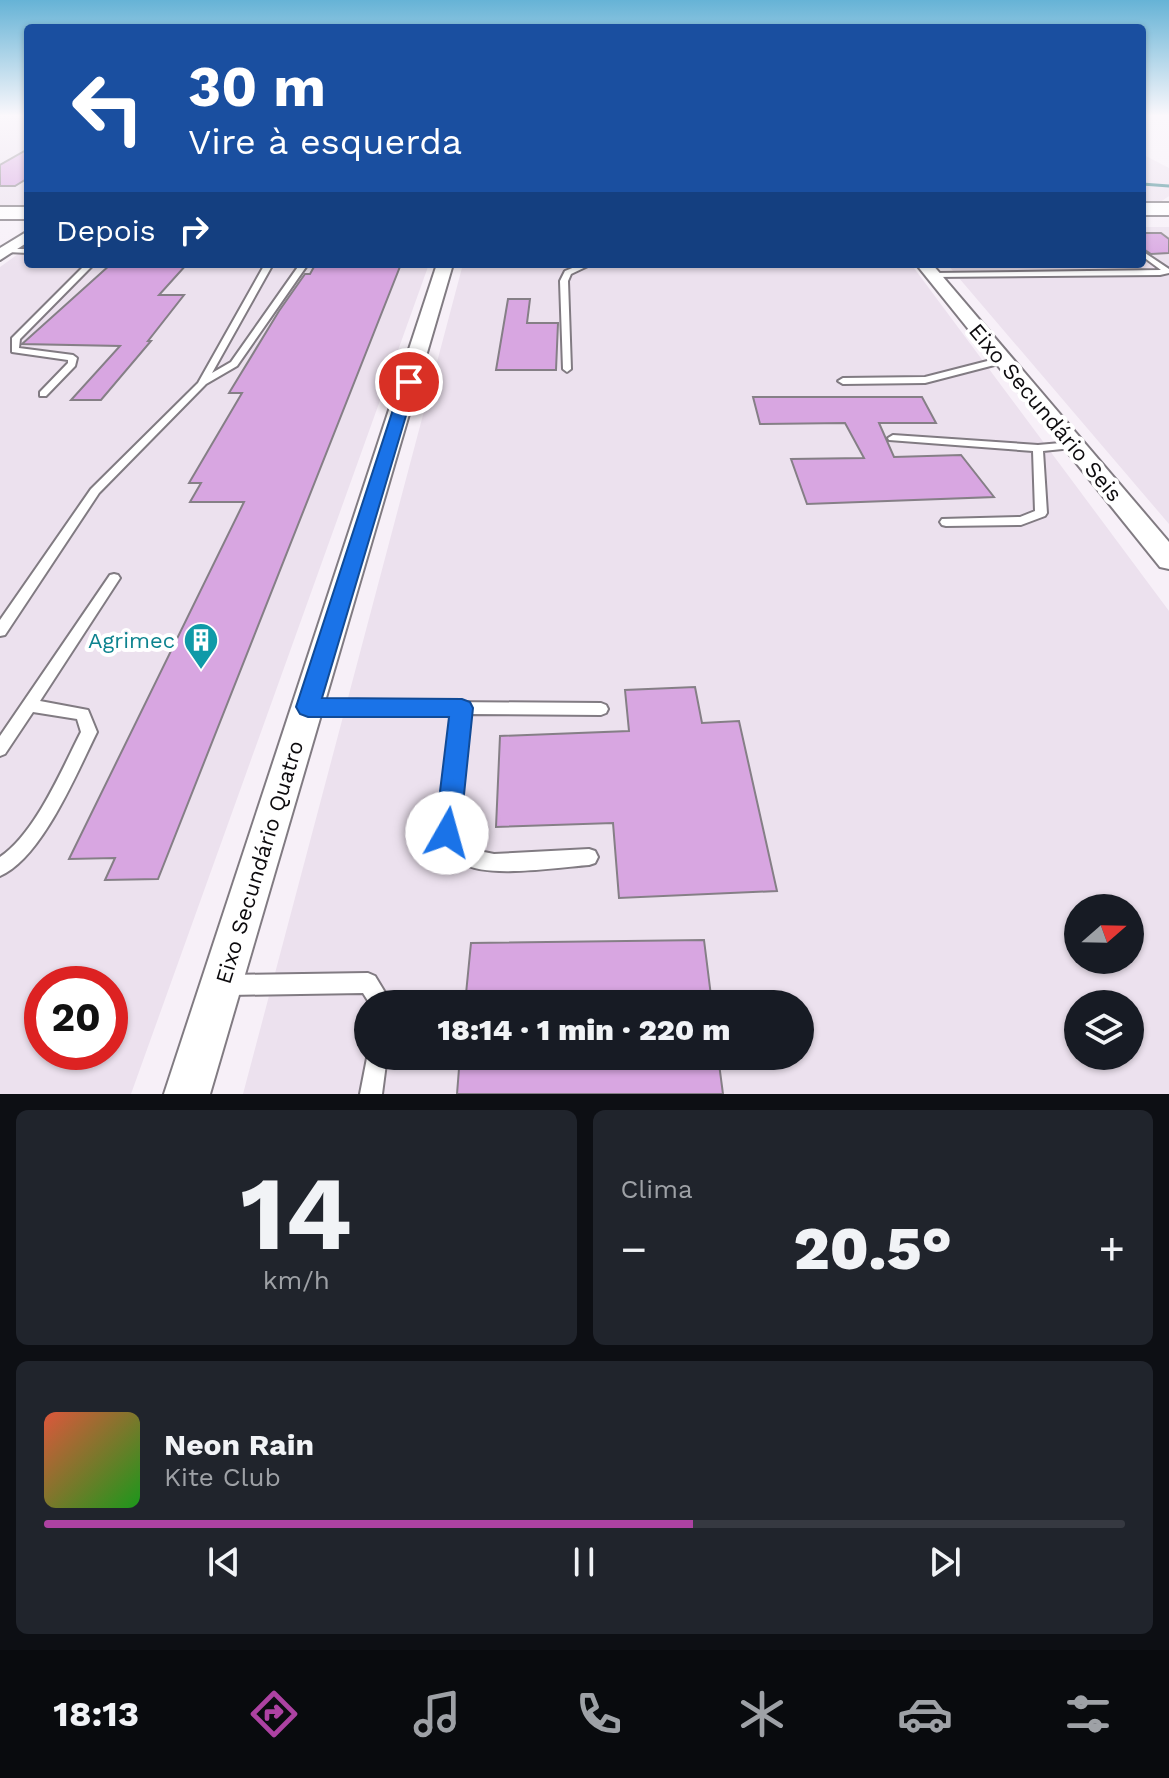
<!DOCTYPE html>
<html lang="pt">
<head>
<meta charset="utf-8">
<style>
  body { margin:0; font-family:"Work Sans",sans-serif; background:#20242c; color:#f1f3f6; height:100vh; display:flex; flex-direction:column; font-size:30px; white-space:nowrap }
  * { box-sizing:border-box; margin:0 }
  p { font-size:26px; color:#9ea1a6 }
  .icon { flex:none; width:44px; height:44px; fill:none; stroke:currentColor; stroke-width:2; stroke-linecap:round; stroke-linejoin:round }
  .map { position:relative; height:1094px; overflow:hidden }
  .sheet { display:flex; flex-direction:column; gap:16px; padding:16px; background:#0d0f14; flex:1 }
  .sheet>* { flex:none }
  .banner { position:absolute; left:24px; top:24px; width:1122px; height:244px; border-radius:8px; box-shadow:0 2px 6px #0004; background:#1a4fa0; color:#fff; overflow:hidden }
  .needle { width:52px; rotate:70deg }
  .tools { position:absolute; left:1064px; top:894px; display:grid; gap:16px }
  .tools a { display:grid; place-items:center; width:80px; height:80px; border-radius:50%; background:#171b24; box-shadow:0 2px 6px #0004; font-size:40px }
  .speed { position:absolute; left:24px; top:966px; display:flex; gap:16px; font-size:40px; font-weight:700; text-align:center }
  .speed>* { display:grid; place-content:center; width:104px; height:104px; border-radius:50%; background:#171b24; box-shadow:0 2px 6px #0004; line-height:1 }
  .speed .limit { border:12px solid #d22; background:#fff; color:#111 }
  .pin { position:absolute; display:grid; place-items:center; width:68px; height:68px; color:#fff; margin:-34px; border:4px solid #fff; border-radius:50%; box-shadow:0 2px 8px #0007 }
  .me { position:absolute; width:88px; margin:-44px; rotate:7deg; stroke-linejoin:round; filter:drop-shadow(0 0 6px #0008) }
  .turn { display:flex; align-items:center; gap:28px; height:168px; padding:0 32px; font-size:36px }
  .turn .icon { width:104px; height:104px; stroke-width:2.5 }
  .turn b { display:block; font-size:56px; line-height:68px }
  .then { display:flex; align-items:center; height:76px; padding:0 32px; background:#0003; gap:16px; font-size:30px }
  .big { font-size:60px; font-weight:800; line-height:1.1 }
  .sheet .widget { flex:1; display:flex; flex-direction:column; justify-content:center; gap:12px; min-width:0; padding:0 28px; border-radius:12px; background:#20242c }
  .sheet .dial { align-items:center; gap:0 }
  .dial b { font-size:104px; line-height:1 }
  .song { display:flex; align-items:center; gap:24px }
  .cover { width:96px; height:96px; border-radius:12px; background:linear-gradient(135deg,hsl(10 70% 55%),hsl(120 70% 35%)) }
  .played { height:8px; border-radius:4px; background:linear-gradient(90deg,#ad42a2 60%,#363941 60%) }
  .keys { display:flex; justify-content:space-around; direction:ltr }
  .heat { display:flex; justify-content:space-between; align-items:center; font-size:44px; direction:ltr }
  .sheet .tiles { flex:1; display:grid; gap:16px; grid-template-columns:1fr 1fr }
  .widget:last-child { grid-column:span 2 }
  .trip { position:absolute; left:354px; top:990px; width:460px; height:80px; border-radius:40px; background:#171b24; box-shadow:0 2px 6px #0004; font-weight:800; line-height:80px; text-align:center }
  .menu { display:flex; height:128px; justify-content:space-around; align-items:center; background:#090b0e; color:#9ea1a6 }
  .menu .icon { width:56px; height:56px }
  .menu .on { color:#ad42a2 }
  .menu b { font-size:36px; color:#f1f3f6 }
  .map>svg:first-child { display:block }
</style>
</head>
<body>
<div class="map">
<svg width="1169" height="1094" viewBox="0 0 1169 1094">
  <rect width="100%" height="100%" fill="#f7f0f8"/>
  <g fill="#ece1ee" fill-rule="evenodd">
    <rect x="0" y="116" width="28" height="94"/>
    <polygon points="1142,154 1169,168 1169,196 1156,205 1142,205"/>
    <polygon points="1142,227 1169,227 1169,524 947,264 1142,264"/>
    <path d="M 28,247 L 28,264 L 429,264 L 131,1094 L 0,1094 L 0,267 ZM 42,984 L 110,984 L 110,1052 L 42,1052 Z"/>
    <path d="M 463,264 L 911,264 L 1169,611 L 1169,1094 L 243,1094 ZM 1078,908 L 1130,908 L 1130,960 L 1078,960 ZM 368,1004 L 800,1004 L 800,1056 L 368,1056 ZM 1078,1004 L 1130,1004 L 1130,1056 L 1078,1056 Z"/>
  </g>
  <g fill="none" stroke-linecap="round" stroke-linejoin="round">
    <polyline stroke="#348087" stroke-width="3" points="1142,184 1169,186"/>
  </g>
  <g fill="#d8a6e1" stroke="#857f86" stroke-width="2">
    <polygon points="28,149 28,178 15,186 0,186 0,165"/>
    <polygon points="1142,233 1161,233 1169,239 1169,253 1151,254 1142,248"/>
    <polygon points="111,264 187,264 159,295 184,295 148,341 151,341 101,400 71,400 120,346 22,344"/>
    <polygon points="328,264 401,264 158,879 105,880 115,858 69,859 244,502 190,502 201,483 189,483 242,393 229,393 279,311 305,274 310,274 315,265"/>
    <polygon points="508,299 530,299 527,323 558,323 556,370 496,370"/>
    <polygon points="753,397 922,397 936,423 879,423 894,457 961,455 994,497 807,504 791,459 864,458 845,423 760,424"/>
    <polygon points="695,687 702,723 739,721 777,891 619,898 613,823 496,827 500,736 629,731 625,690"/>
    <polygon points="704,940 712,1004 465,1004 471,943"/>
    <polygon points="460,1056 718,1056 723,1094 457,1094"/>
  </g>
  <g fill="none" stroke-linecap="round" stroke-linejoin="round">
    <g stroke="#817b82" stroke-width="4">
      <g id="lane">
        <polygon points="5,249 28,249 28,253 7,252 4,250"/>
        <polygon points="1142,251 1169,269 1169,273 1160,275 933,277 929,275 933,273 1161,270 1142,256"/>
        <polygon points="86,264 94,264 20,339 19,348 73,355 77,358 75,366 46,396 40,396 40,392 68,363 68,360 12,352 12,338"/>
        <polygon points="265,264 273,264 212,373 231,362 300,264 308,264 237,366 206,384 99,493 5,635 0,636 0,620 91,489 198,383"/>
        <polygon points="582,264 592,264 571,274 568,281 571,369 567,372 563,369 560,281 565,271"/>
        <polygon points="1003,357 1006,358 1006,362 925,383 843,384 838,381 843,378 925,377"/>
        <polygon points="893,435 1038,445 1072,442 1077,445 1072,448 1043,451 1047,513 1045,516 1021,525 946,526 942,525 940,522 942,519 1020,517 1035,511 1033,451 889,440 888,438"/>
        <path d="M 114,574 L 118,575 L 120,578 L 40,701 L 88,710 L 97,732 C 77,772 42,858 0,876 L 0,857 C 35,834 62,769 81,732 L 77,719 L 33,712 L 5,754 L 0,756 L 0,736 L 110,575 Z"/>
        <path d="M 308,701 L 601,703 L 606,705 L 608,709 L 606,713 L 601,715 L 469,714 L 456,830 L 474,850 L 494,854 L 589,849 L 595,851 L 598,857 L 595,863 L 589,865 C 561,867 485,879 463,863 C 454,856 443,843 439,833 L 454,714 L 308,713 L 303,711 L 301,707 L 303,703 Z"/>
        <polygon points="368,973 375,976 392,1004 370,1004 363,993 229,995 222,992 219,985 222,978 229,975"/>
        <polygon points="368,1053 368,1056 387,1056 382,1094 360,1094"/>
      </g>
    </g>
    <g stroke="#817b82" stroke-width="4">
      <g id="street">
        <polygon points="28,231 28,242 0,260 0,248"/>
        <polygon points="437,264 453,264 210,1094 164,1094"/>
        <polygon points="916,264 932,264 1169,542 1169,569 1160,567"/>
      </g>
    </g>
    <g stroke="#817b82" stroke-width="4">
      <g id="secondary">
        <rect x="1142" y="203" width="27" height="12"/>
        <rect x="0" y="207" width="28" height="12"/>
      </g>
    </g>
    <use href="#lane" fill="#fff" fill-rule="evenodd"/>
    <use href="#street" fill="#fff" fill-rule="evenodd"/>
    <use href="#secondary" fill="#fff" fill-rule="evenodd"/>
  </g>
  <linearGradient id="sky" x2="0" y2="1"><stop stop-color="#66b3d6"/><stop offset="0.43" stop-color="#fbf8fc"/><stop offset="1" stop-color="#fbf8fc" stop-opacity="0"/></linearGradient>
  <rect width="1169" height="269" fill="url(#sky)"/>
  <polygon fill="#1a73e8" stroke="#114b97" stroke-width="2" points="409,378 416,382 322,698 462,699 470,702 473,708 460,833 456,842 447,845 438,842 435,833 449,717 308,717 300,714 296,707 402,382"/>
  <defs>
    <g id="building-pin" transform="scale(1.8)"><path d="M0 17L-7.5 6A9.5 9.5 0 1 1 7.5 6Z" fill="#0f9aa8" stroke="#fff"/><path d="M-4-6H4V6H1V3H-1V6H-4ZM-2.5-4.3h1.7v1.8h-1.7ZM.8-4.3h1.7v1.8H.8ZM-2.5-1h1.7V.8h-1.7ZM.8-1h1.7V.8H.8Z" fill="#fff"/></g>
  </defs>
  <g fill-rule="evenodd">
    <use href="#building-pin" x="201" y="640"/>
  </g>
  <g text-anchor="middle" stroke-width="8" stroke-linejoin="round" paint-order="stroke">
    <g font-size="22" fill="#0d0b0e" stroke="#fff">
      <text transform="translate(1046 412) rotate(50)" y="8">Eixo Secundário Seis</text>
      <text transform="translate(259 862) rotate(-73)" y="8">Eixo Secundário Quatro</text>
    </g>
    <g font-size="22" fill="#0d838f" stroke="#fff" text-anchor="end">
      <text x="175" y="648">Agrimec</text>
    </g>
  </g>
</svg>
<div class="tools">
<a><svg class="needle" viewBox="-14 -14 28 28"><path d="M0-13l5 13h-10z" fill="#e53935"/><path d="M0 13l5-13h-10z" fill="#9ea1a6"/></svg></a>
<a><svg class="icon" aria-label="layers" viewBox="0 0 24 24"><path d="M12 4l9 5-9 5-9-5zM3 14l9 5 9-5"/></svg></a>
</div>
<div class="speed"><div class="limit">20</div></div>
<div class="pin" style="left:409px;top:382px;background:#d93025"><svg class="icon" aria-label="arrive" viewBox="0 0 24 24"><path d="M6 21V4h12l-3 4 3 4H6"/></svg></div>
<svg class="me" style="left:447px;top:833px" viewBox="-20 -20 40 40"><circle r="19" fill="#fff"/><path d="M0-13L10 11 0 6-10 11z" fill="#1a73e8"/></svg>
<div class="trip">18:14 · 1 min · 220 m</div>
<div class="banner">
<div class="turn"><svg class="icon" aria-label="left" viewBox="0 0 24 24"><path d="M17 20v-9H6M10 6l-5 5 5 5"/></svg><div><b>30 m</b>Vire à esquerda</div></div>
<div class="then">Depois<svg class="icon" aria-label="right" viewBox="0 0 24 24"><path d="M7 20v-9h11M14 6l5 5-5 5"/></svg></div>
</div>
</div>
<section class="sheet">
<div class="tiles">
<div class="widget dial"><b>14</b><p>km/h</p></div>
<div class="widget"><p>Clima</p>
<div class="heat"><a>−</a><b class="big">20.5°</b><a>+</a></div>
</div>
<div class="widget">
<div class="song"><i class="cover"></i><div><b>Neon Rain</b><p>Kite Club</p></div></div>
<div class="played"></div>
<div class="keys"><svg class="icon" aria-label="previous" viewBox="0 0 24 24"><path d="M18 5L8 12l10 7zM5 5v14"/></svg><svg class="icon" aria-label="pause" viewBox="0 0 24 24"><path d="M8 5v14M16 5v14"/></svg><svg class="icon" aria-label="next" viewBox="0 0 24 24"><path d="M6 5l10 7-10 7zM19 5v14"/></svg></div>
</div>
</div>
</section>
<nav class="menu">
<b>18:13</b>
<svg class="icon on" aria-label="directions" viewBox="0 0 24 24"><path d="M12 3l9 9-9 9-9-9zM9 14v-3h6M13 9l2 2-2 2"/></svg>
<svg class="icon" aria-label="music" viewBox="0 0 24 24"><path d="M9 18V5l10-2v13"/><circle cx="6" cy="18" r="3"/><circle cx="16" cy="16" r="3"/></svg>
<svg class="icon" aria-label="phone" viewBox="0 0 24 24"><path d="M5 4h4l2 5-3 2q2 4 5 5l2-3 5 2v4C11 20 4 13 5 4z"/></svg>
<svg class="icon" aria-label="climate" viewBox="0 0 24 24"><path d="M12 3v18M4 7l16 10M4 17L20 7"/></svg>
<svg class="icon" aria-label="car" viewBox="0 0 24 24"><path d="M5 17H2v-5l4-1 3-4h7l3 4 3 1v5h-3M9 17h6M6 11h13"/><circle cx="7" cy="17" r="2"/><circle cx="17" cy="17" r="2"/></svg>
<svg class="icon" aria-label="filters" viewBox="0 0 24 24"><path d="M4 7h16M4 17h16"/><circle cx="9" cy="7" r="2"/><circle cx="15" cy="17" r="2"/></svg>
</nav>
</body>
</html>
